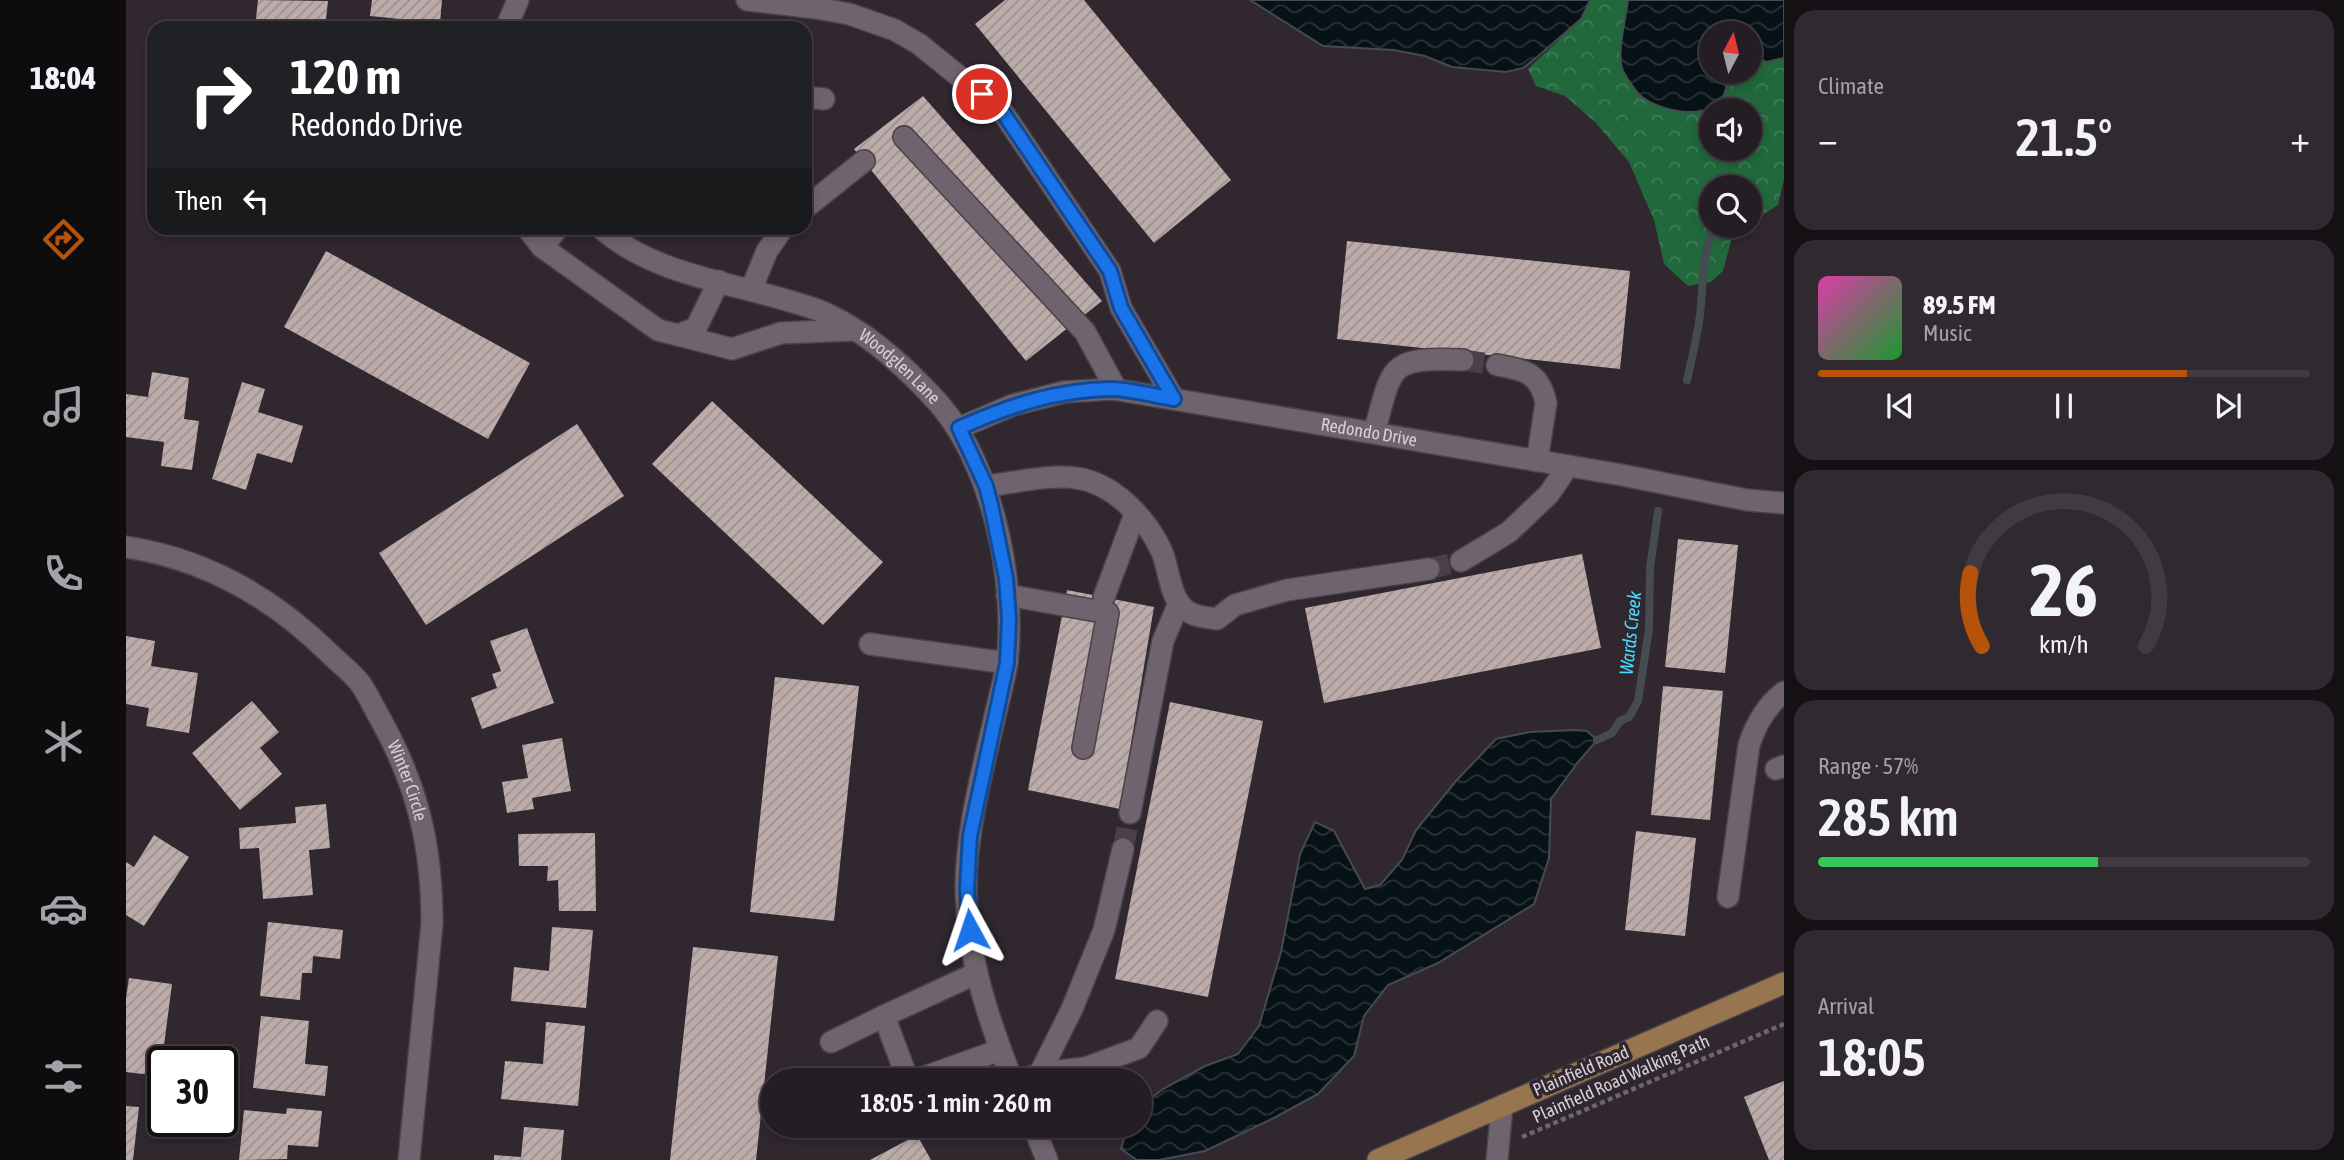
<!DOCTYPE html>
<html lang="en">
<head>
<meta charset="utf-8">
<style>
  body { margin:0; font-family:"Asap Condensed",sans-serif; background:#302a30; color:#f1f3f6; height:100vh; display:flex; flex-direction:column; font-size:26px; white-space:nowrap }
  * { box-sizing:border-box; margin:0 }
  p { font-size:23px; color:#a3a2a6 }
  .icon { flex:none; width:38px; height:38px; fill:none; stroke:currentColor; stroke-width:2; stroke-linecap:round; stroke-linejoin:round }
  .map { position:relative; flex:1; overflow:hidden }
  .panel { display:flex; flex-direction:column; gap:10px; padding:10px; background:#141013; width:560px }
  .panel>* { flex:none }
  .banner { position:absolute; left:21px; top:21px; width:665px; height:214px; border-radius:21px; box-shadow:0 4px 10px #0003,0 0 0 2px #413b41; background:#202124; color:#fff; overflow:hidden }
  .needle { width:46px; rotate:7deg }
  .tools { position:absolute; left:1573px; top:21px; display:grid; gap:14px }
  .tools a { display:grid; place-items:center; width:63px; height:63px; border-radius:50%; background:#241d23; box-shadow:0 4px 10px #0003,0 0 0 2px #413b41; font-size:35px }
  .speed { position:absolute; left:21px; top:1046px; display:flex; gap:14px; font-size:35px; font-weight:700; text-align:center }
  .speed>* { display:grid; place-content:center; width:91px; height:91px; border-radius:50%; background:#241d23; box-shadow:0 4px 10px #0003,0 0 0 2px #413b41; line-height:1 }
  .speed .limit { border:4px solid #111; border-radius:10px; background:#fff; color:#111 }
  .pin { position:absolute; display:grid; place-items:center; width:60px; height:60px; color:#fff; margin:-30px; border:4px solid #fff; border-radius:50%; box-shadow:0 2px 7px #0007 }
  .me { position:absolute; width:77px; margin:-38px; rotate:355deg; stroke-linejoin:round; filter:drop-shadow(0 0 5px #0008) }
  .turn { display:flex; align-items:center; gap:24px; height:147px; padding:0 28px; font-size:32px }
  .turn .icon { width:91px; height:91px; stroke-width:2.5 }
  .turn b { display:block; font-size:49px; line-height:60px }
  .then { display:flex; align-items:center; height:66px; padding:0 28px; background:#0003; gap:14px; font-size:26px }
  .big { font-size:52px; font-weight:600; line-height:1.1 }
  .panel .widget { flex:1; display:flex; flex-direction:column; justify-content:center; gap:10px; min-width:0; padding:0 24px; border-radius:21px; background:#302a30 }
  .panel .dial { align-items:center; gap:0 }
  .dial svg { height:182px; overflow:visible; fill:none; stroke:#413b41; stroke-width:7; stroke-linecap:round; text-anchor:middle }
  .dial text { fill:#f1f3f6; stroke:none }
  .song { display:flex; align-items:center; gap:21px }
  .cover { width:84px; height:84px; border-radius:10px; background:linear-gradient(135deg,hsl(320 70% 55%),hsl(130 70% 35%)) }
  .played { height:7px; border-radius:4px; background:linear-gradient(90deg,#b45309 75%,#413b41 75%) }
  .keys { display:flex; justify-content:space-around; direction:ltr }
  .heat { display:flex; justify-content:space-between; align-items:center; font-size:38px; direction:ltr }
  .charge { height:10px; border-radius:5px; background:linear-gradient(90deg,#34c759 57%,#413b41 0) }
  .trip { position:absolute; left:634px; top:1068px; width:392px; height:70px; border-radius:35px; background:#241d23; box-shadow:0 4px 10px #0003,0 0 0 2px #413b41; font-weight:600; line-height:70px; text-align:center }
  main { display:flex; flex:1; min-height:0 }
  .tab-bar { display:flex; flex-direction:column; width:126px; justify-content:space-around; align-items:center; background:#0e0c0e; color:#a3a2a6 }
  .tab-bar .icon { width:49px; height:49px }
  .tab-bar .current { color:#b45309 }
  .tab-bar b { font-size:32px; color:#f1f3f6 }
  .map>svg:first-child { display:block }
</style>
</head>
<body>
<main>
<nav class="tab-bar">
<b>18:04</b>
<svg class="icon current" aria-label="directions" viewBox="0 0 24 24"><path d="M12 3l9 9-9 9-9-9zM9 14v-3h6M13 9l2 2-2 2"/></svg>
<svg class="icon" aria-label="music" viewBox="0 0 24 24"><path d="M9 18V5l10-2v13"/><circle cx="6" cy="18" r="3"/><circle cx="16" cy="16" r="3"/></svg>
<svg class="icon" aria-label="phone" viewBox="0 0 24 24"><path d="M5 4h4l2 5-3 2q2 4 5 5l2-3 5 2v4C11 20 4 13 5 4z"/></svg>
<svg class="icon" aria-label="climate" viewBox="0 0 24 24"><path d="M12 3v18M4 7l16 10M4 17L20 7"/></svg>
<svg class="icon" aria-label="car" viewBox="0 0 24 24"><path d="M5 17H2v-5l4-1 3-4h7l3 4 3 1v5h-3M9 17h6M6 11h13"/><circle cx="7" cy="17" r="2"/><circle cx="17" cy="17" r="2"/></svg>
<svg class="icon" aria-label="filters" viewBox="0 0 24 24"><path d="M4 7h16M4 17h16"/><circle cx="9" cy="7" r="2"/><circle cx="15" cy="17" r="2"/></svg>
</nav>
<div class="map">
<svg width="1658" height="1160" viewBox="0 0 1658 1160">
  <defs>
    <pattern id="forest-crowns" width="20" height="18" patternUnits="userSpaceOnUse" patternTransform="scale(1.75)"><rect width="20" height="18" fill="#21683c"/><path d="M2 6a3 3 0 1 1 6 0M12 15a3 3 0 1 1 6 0" fill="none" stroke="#407d57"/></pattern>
    <pattern id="water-waves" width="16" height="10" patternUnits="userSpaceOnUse" patternTransform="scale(1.75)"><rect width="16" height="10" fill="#061216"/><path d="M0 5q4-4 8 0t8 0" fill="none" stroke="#2a3337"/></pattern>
    <pattern id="building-hatch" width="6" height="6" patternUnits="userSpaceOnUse" patternTransform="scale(1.75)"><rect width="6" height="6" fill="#bbaba9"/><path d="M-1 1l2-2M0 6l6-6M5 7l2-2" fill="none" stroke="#9c908f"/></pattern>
  </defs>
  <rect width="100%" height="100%" fill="#30272f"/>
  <path fill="url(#forest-crowns)" fill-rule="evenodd" d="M 1464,0 L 1658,0 L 1658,179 L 1652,205 L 1624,223 L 1624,187 L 1586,187 L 1586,226 L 1621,226 L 1605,241 L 1597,271 L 1585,282 L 1562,286 L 1538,264 L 1528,220 L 1503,162 L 1469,122 L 1439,96 L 1410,86 L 1402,69 L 1455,19 ZM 1586,33 L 1624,33 L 1624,72 L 1586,72 ZM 1586,110 L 1624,110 L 1624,149 L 1586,149 Z"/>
  <g fill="url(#water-waves)" stroke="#454b50" stroke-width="2">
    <polygon points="1124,0 1464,0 1455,19 1411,57 1397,68 1380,72 1326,67 1299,56 1268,50 1197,46"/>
    <path d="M 1502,0 L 1658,0 L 1658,58 L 1640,62 L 1624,52 L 1624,33 L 1598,33 L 1589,25 L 1583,28 C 1580,43 1586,56 1586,72 L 1596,72 C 1598,76 1600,83 1600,88 C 1594,124 1537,113 1516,97 C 1510,92 1501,78 1497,71 C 1490,53 1500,19 1502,0 Z"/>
    <polygon points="1449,730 1461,731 1471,740 1452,762 1425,799 1423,858 1408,904 1312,963 1262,985 1238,1016 1228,1056 1192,1094 1146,1119 1079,1151 1033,1160 1011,1160 995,1149 1002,1125 1013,1125 1013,1108 1037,1089 1079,1066 1112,1054 1133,1026 1155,952 1174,854 1189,822 1208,831 1239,889 1254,885 1276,860 1290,830 1330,781 1370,739 1404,732"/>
  </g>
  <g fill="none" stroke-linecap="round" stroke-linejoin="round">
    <g stroke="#454b50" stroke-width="8">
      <path d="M 1561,380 C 1566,358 1571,337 1574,315 C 1578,283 1574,255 1590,226"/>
      <polyline points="1471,740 1486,733 1494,721 1503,717 1512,701 1523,629 1524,568 1532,511"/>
    </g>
  </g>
  <g fill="url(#building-hatch)">
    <polygon points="132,0 202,1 199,28 129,28"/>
    <polygon points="246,0 316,0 314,23 244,16"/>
    <polygon points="879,0 958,0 1105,180 1028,243 849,24"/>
    <polygon points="797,96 976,301 900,361 728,149"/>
    <polygon points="1221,241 1504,271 1494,369 1211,339"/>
    <polygon points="200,251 404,363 362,439 158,327"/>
    <polygon points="26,372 63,378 58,419 73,421 66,470 35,466 38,442 0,437 0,394 22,397"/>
    <polygon points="116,382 139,389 132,412 177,426 166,463 131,453 120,490 86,479"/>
    <polygon points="586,401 757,562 697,625 526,464"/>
    <polygon points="451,424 498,496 300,625 253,553"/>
    <polygon points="1552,539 1612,545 1599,673 1539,667"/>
    <polygon points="1456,554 1475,648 1198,703 1179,608"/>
    <polygon points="941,590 1028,607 994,809 902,790"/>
    <polygon points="401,628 428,703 356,729 345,698 371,688 366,674 375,671 364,641"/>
    <polygon points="0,636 29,641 25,666 72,673 63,733 20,726 23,708 0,704"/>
    <polygon points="649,677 733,686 708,921 624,912"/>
    <polygon points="1537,686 1597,691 1584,820 1525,815"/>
    <polygon points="126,701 153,732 134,748 156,774 114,810 66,753"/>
    <polygon points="1044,702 1137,721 1082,997 989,979"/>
    <polygon points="436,738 445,791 406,798 408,809 381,813 376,782 402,778 396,745"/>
    <polygon points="200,804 204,848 183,850 187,895 137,899 133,848 114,849 113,828 170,823 169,807"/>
    <polygon points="1510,831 1570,838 1559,936 1499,930"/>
    <polygon points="469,833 470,911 433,911 432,880 421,881 422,866 393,866 392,834"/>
    <polygon points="28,835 63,857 18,926 0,915 0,862 8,867"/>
    <polygon points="142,922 217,930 214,959 187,956 186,973 176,973 174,1000 134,996"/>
    <polygon points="426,927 467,930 460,1008 385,1001 388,967 423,971"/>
    <polygon points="567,947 652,956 630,1160 544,1160"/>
    <polygon points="3,978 46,984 34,1076 0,1072 0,998"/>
    <polygon points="135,1016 183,1021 179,1064 202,1066 199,1096 127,1088"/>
    <polygon points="420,1022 459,1026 452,1106 375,1099 379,1061 417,1064"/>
    <polygon points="1658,1081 1658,1160 1643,1160 1618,1097"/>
    <polygon points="0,1106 13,1107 7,1160 0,1160"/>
    <polygon points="161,1108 196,1111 192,1147 162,1145 161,1159 113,1160 118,1110 160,1114"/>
    <polygon points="398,1127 438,1130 435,1160 368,1160 368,1155 395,1157"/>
    <polygon points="791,1135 805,1160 744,1160"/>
  </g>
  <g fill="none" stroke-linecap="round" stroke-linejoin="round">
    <g stroke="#494048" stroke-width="21" stroke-dasharray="21 10" stroke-linecap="butt">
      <polyline points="1337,360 1371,365"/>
      <polyline points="1303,569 1335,561"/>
      <polyline points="997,849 1004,813"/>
    </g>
    <g stroke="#4a4249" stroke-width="24">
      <g id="minor">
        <polyline points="621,0 690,8 723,14 769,30 793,44 876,111 984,271 995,308 1048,399"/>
        <polyline points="380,28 392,0"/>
        <polyline points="679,97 698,99"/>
        <polyline points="778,137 959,332 990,389"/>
        <polyline points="679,208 738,161"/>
        <polyline points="401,228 416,247"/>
        <polyline points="432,228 416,247 532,330 552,335 570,328 593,281"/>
        <path id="s1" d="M 475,228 C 526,274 603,282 667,302 C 679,306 692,309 703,315 C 742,333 777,365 806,396 C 865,457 891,580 881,663 C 878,681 873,699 869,716 C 856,773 840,831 840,889 C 841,956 862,1018 886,1080"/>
        <polyline points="625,290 641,251 657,228"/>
        <polyline points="552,335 606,349 655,333 729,330"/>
        <path d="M 1371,365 C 1399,370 1414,373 1420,403 L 1411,461"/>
        <path id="s2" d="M 833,428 L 887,405 L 938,392 L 987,389 L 1496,475 L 1621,500 L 1658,503"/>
        <path d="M 1248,433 C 1267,365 1261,357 1337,360"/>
        <path d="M 860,486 C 887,483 923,474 950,478 C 988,483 1021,519 1036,552 C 1042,567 1044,591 1053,603 C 1062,616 1076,617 1091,619 L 1109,605 L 1161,590 L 1303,569"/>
        <path id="s3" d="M 0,547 C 79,559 147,598 203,653 C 213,663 225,672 234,683 C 242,694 248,708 255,720 C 292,787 306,847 306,923 L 283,1160"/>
        <polyline points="1335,561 1383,532 1423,494 1442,466"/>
        <polyline points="881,595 982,613 957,748"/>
        <polyline points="978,597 1009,514"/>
        <polyline points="744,644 881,663"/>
        <polyline points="1650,769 1658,766"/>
        <polyline points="1004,813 1037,641 1053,603"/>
        <path d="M 1602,897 L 1623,745 C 1630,723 1640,706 1658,692"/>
        <polyline points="705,1042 758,1016"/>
        <polyline points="914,1073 959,1068 1013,1048 1031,1021"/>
        <polyline points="782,1080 758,1016 851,973"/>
        <polyline points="790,1080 874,1050"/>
        <polyline points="898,1080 914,1073 946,1009 978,930 997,849"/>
        <polyline points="907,1125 921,1160"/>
        <polyline points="1371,1160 1376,1106"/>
      </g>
    </g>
    <g stroke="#4a4249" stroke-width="24">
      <polyline id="major" points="1252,1160 1658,983"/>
    </g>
    <polyline stroke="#6e666d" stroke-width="4.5" stroke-dasharray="5 3.5" stroke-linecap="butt" points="1396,1137 1658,1024"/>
    <use href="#minor" stroke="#6f646d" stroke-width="21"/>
    <use href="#major" stroke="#97754f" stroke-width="21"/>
  </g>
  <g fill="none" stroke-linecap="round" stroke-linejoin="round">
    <g stroke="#114b97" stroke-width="18">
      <path id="route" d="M 844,930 L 841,889 L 844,836 L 881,663 L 883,619 L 880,578 L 865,505 L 860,486 L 833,428 C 883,406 929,390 984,389 C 1005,389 1028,396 1048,399 L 995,308 L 984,271 L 876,111 L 856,94"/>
    </g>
    <use href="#route" stroke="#1a73e8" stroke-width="12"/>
  </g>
  <g text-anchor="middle" stroke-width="7" stroke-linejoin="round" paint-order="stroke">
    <g font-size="18" fill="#d7d1d7" stroke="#30272f">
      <text dy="6" stroke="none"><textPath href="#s1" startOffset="334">Woodglen Lane</textPath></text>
      <text dy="6" stroke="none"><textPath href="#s2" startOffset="420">Redondo Drive</textPath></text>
      <text dy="6" stroke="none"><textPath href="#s3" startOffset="385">Winter Circle</textPath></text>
      <text transform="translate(1455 1071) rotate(-23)" y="6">Plainfield Road</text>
      <text transform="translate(1495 1079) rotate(-24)" y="6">Plainfield Road Walking Path</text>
    </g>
    <g font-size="19" font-style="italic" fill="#48d9fd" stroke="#30272f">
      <text transform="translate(1504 633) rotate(-84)" y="7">Wards Creek</text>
    </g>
  </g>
</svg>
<div class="tools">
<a><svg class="needle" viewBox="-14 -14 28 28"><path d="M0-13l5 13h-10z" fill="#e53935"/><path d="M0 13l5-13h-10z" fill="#a3a2a6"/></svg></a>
<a><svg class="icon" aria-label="sound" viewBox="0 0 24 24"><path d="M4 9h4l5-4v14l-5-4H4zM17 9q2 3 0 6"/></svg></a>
<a><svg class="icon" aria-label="search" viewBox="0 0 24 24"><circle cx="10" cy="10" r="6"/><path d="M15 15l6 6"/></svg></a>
</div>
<div class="speed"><div class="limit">30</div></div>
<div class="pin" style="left:856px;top:94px;background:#d93025"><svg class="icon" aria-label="arrive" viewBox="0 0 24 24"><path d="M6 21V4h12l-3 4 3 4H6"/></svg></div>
<svg class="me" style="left:844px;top:930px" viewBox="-20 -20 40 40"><path d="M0-17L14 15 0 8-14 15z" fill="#1a73e8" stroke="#fff" stroke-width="4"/></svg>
<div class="trip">18:05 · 1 min · 260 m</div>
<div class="banner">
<div class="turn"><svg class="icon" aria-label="right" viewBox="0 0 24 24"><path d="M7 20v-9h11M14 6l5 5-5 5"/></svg><div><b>120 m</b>Redondo Drive</div></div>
<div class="then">Then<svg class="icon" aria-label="left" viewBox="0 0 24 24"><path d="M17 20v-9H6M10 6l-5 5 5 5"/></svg></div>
</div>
</div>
<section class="panel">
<div class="widget"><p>Climate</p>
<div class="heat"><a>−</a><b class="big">21.5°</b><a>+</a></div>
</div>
<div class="widget">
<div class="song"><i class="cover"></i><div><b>89.5 FM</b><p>Music</p></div></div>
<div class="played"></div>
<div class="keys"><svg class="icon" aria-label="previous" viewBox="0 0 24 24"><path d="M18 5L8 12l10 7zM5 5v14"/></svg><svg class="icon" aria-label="pause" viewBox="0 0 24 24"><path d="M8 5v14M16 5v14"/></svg><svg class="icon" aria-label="next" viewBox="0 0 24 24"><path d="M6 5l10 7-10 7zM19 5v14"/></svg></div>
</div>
<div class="widget dial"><svg viewBox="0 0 100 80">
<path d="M14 69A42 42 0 1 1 86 69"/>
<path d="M14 69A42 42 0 0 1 9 37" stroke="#b45309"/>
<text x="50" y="56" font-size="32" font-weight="700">26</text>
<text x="50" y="72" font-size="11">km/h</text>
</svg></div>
<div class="widget"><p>Range · 57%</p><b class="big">285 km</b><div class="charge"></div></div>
<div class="widget"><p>Arrival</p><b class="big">18:05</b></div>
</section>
</main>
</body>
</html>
